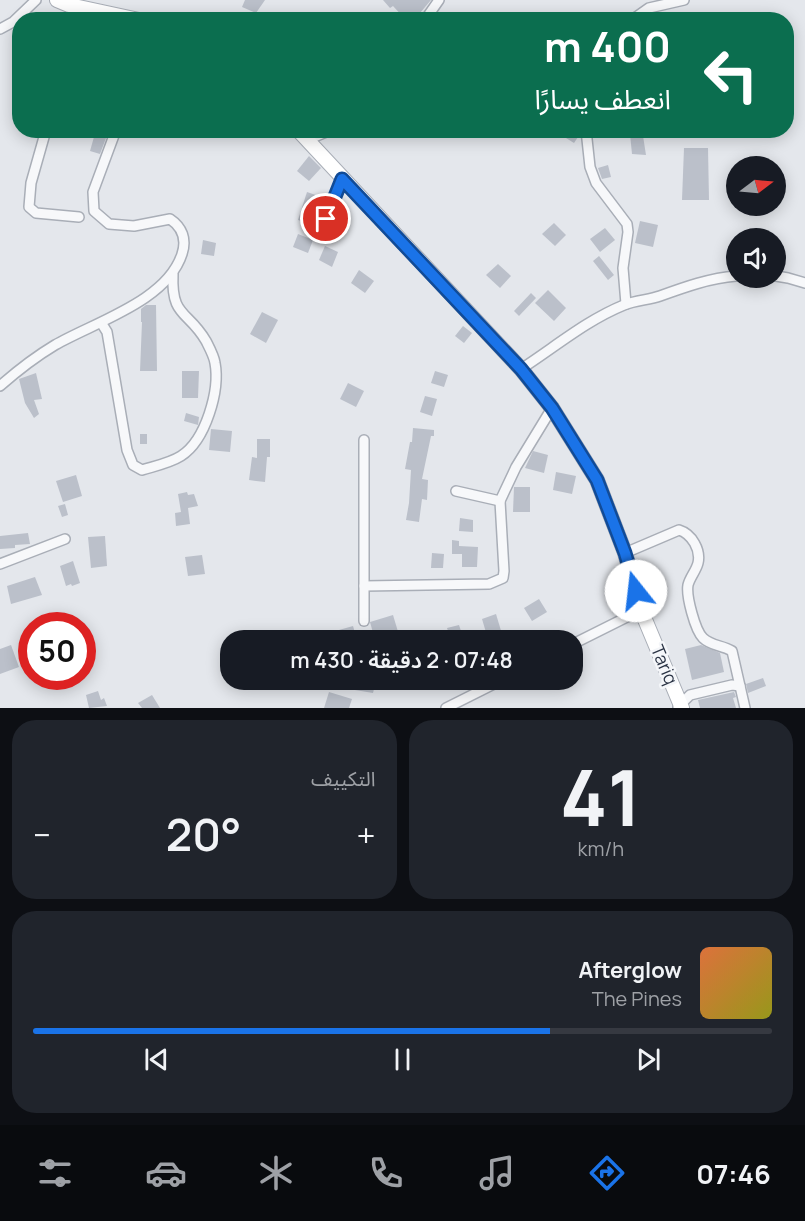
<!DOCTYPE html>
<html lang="ar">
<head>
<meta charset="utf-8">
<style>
  body { margin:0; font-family:Manrope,"Noto Sans Arabic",sans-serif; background:#20242c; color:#f1f3f6; direction:rtl; height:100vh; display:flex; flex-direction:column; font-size:22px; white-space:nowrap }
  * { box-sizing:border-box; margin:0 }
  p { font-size:20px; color:#9ea1a6 }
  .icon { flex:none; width:33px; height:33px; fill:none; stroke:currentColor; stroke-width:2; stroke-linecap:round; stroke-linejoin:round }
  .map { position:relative; height:708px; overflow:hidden; direction:ltr }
  .drawer { display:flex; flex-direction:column; gap:12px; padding:12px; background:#0d0f14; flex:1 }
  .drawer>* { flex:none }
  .top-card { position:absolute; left:12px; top:12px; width:782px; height:126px; border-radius:24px; box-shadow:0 3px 15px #0003; direction:rtl; background:#0b6e4f; color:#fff; overflow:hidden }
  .needle { width:39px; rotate:74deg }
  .fabs { position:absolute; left:726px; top:156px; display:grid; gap:12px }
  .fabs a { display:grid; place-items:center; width:60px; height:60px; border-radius:50%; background:#171b24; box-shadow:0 3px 15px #0003; font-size:30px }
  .speed { position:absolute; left:18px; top:612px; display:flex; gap:12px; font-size:30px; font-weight:700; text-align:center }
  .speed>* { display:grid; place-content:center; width:78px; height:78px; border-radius:50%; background:#171b24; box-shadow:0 3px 15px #0003; line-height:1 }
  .speed .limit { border:9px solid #d22; background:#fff; color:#111 }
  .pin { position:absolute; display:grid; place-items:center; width:51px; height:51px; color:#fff; margin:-26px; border:3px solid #fff; border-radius:50%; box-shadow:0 2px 6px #0007 }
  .me { position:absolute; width:66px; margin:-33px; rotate:344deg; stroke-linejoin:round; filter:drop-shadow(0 0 4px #0008) }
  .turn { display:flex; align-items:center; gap:21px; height:126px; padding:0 24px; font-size:27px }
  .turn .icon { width:78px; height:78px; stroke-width:2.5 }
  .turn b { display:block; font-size:42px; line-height:51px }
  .big { font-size:45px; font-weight:600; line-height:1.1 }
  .drawer .card { flex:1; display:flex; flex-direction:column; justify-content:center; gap:9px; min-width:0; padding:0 21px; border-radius:24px; background:#20242c }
  .drawer .dial { align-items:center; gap:0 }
  .dial b { font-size:78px; line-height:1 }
  .song { display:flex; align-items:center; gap:18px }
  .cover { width:72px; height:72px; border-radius:9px; background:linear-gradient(135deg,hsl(20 70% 55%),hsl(60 70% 35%)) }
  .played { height:6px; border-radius:3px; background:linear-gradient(90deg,#1a73e8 70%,#363941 70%) }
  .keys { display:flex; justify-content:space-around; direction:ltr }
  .heat { display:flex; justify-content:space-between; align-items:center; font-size:33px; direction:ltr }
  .drawer .tiles { flex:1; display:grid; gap:12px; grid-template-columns:1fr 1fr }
  .card:last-child { grid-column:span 2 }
  .trip { position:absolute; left:220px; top:630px; width:363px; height:60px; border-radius:24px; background:#171b24; box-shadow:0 3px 15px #0003; font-weight:600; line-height:60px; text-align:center; direction:rtl }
  .menu { display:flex; height:96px; justify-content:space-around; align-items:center; background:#090b0e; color:#9ea1a6 }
  .menu .icon { width:42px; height:42px }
  .menu .active { color:#1a73e8 }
  .menu b { font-size:27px; color:#f1f3f6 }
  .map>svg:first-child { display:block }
</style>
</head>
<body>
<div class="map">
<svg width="805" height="708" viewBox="0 0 805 708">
  <rect width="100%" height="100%" fill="#e4e7ec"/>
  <g fill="#bbc0ca">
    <polygon points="245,0 265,0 256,13 242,7"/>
    <polygon points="383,0 431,0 414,20 406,20 393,6 390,8"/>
    <polygon points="96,130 109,130 100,154 90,151"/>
    <polygon points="571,130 580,134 574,143 566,138"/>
    <polygon points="630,134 643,136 646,155 632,154"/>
    <polygon points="684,148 708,148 709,200 682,200"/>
    <polygon points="309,156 321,168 309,181 297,171"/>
    <polygon points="608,165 611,177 602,179 598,168"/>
    <polygon points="307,192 327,199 316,226 298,220"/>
    <polygon points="640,221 658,225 653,247 635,243"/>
    <polygon points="554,223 566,235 555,246 542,234"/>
    <polygon points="605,228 615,240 600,252 590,239"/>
    <polygon points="298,234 313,240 308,253 293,247"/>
    <polygon points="203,240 216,243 214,256 201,254"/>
    <polygon points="325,246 338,252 332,267 319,260"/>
    <polygon points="599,256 614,275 608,280 593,261"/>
    <polygon points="498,264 511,276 500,288 486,275"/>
    <polygon points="359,270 374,281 365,293 351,283"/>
    <polygon points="548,290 566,308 554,321 535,303"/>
    <polygon points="531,293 536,298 519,316 514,311"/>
    <polygon points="146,305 156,305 157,371 140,371 142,322 141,322 141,309"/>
    <polygon points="262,312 278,320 266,343 250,334"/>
    <polygon points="463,326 472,333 464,343 455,336"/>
    <polygon points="182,371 199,371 198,398 182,398"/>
    <polygon points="435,371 448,375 444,387 431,383"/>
    <polygon points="36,373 42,399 34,400 39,414 34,418 25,403 19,379"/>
    <polygon points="348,383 364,391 356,407 340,399"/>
    <polygon points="425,396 437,399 432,416 420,412"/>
    <polygon points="186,413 199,417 198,425 184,421"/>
    <polygon points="413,428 434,430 434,436 431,436 422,479 428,480 427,500 422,499 419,522 406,520 409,503 411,470 405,469 410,442 412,442"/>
    <polygon points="211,429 232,431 230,452 209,450"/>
    <rect x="140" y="434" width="7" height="10"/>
    <polygon points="257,439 270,439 270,457 267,457 265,482 249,480 252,457 257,458"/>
    <polygon points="533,451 548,455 544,473 525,468"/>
    <polygon points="556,472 576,476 572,494 553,490"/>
    <polygon points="76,475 82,496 63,502 56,481"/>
    <polygon points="514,487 530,487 530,512 513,512"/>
    <polygon points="187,492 188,495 194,494 198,506 188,508 190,524 176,526 175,513 181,512 178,494"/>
    <polygon points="65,504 68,515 62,517 58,506"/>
    <polygon points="460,518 473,520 473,532 459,531"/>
    <polygon points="28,533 30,544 15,545 15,548 0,549 0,536"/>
    <polygon points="105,536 107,566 91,568 88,537"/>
    <polygon points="452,540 459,541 459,546 478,547 477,567 462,567 462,554 452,554"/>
    <polygon points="432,553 444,554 443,568 431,568"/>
    <polygon points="202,555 205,574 188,576 185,557"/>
    <polygon points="73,561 80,583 72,586 71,584 66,586 60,566"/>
    <polygon points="35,577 42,595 11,604 7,586"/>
    <polygon points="539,599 547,612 532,621 524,608"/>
    <polygon points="496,614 502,634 488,639 482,619"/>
    <polygon points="393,615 399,635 375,640 370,622"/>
    <polygon points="459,625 464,640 451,640 447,628"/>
    <polygon points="353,626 357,640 335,640 332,632"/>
    <polygon points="11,645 19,667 0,674 0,649"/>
    <polygon points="701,645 720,653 724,672 692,680 685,649"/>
    <polygon points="763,678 766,686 748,693 746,684"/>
    <polygon points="357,680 376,681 373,693 355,690"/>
    <polygon points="98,691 101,700 104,698 107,706 89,708 86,695"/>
    <polygon points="329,692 352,699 349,708 324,708"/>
    <polygon points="734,692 736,697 733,698 736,708 700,708 698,700"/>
    <polygon points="152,695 160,708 142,708 138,703"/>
  </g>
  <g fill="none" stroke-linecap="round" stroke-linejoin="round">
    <g stroke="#a9aeb7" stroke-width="12">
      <g id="minor">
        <polyline points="425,20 439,0"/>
        <polyline points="632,20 649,8 684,0"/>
        <polyline points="0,29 13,22 36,0"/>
        <polyline points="46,130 31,183 29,207 36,213 79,217"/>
        <polyline points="586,130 590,167 596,183 627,224 628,232 623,268 626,304"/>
        <polyline points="307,140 331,130"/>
        <polyline points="321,233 342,179"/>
        <polyline points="776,276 788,278 805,283"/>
        <path d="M 102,324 L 107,332 L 127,450 L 133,465 L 142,470 C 155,466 170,463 181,456 C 206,440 220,390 215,363 C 214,356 209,347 206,341 C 188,310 171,318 173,274"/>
        <path d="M 521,369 C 555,347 587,320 624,305 C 636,300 649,300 660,296 C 685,287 710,278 736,276"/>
        <path d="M 0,386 C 17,371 35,357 55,345 C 95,322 167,301 182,254 C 187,239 182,227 170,219 L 134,226 L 109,224 L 94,211 L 93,192 L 116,130"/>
        <polyline points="456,491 500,501 516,467 552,408"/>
        <path d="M 625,553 L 679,530 C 692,534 701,550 698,563 C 696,571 690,577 688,585 C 686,596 695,630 703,638 C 711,646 722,645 732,651 L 745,708"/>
        <polyline points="0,564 65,539"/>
        <polyline points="364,586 489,584 503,578 504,571 500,501"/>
        <polyline points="364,621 364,440"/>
        <polyline points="573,644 641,610"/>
        <polyline points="678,707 690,695 732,685 740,686"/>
        <polyline points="446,708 502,680"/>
      </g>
    </g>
    <g stroke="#a9aeb7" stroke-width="16">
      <g id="secondary">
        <polyline points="57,0 69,5 139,20"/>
        <polyline points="298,130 521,369 552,408 597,480 625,553 641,610 682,708"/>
      </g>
    </g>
    <use href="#minor" stroke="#f7f8fa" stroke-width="9"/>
    <use href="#secondary" stroke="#fff" stroke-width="14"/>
  </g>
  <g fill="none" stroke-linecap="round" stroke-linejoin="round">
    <g stroke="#114b97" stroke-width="15">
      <polyline id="route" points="326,219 342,179 521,369 552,408 597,480 625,553 636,591"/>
    </g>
    <use href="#route" stroke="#1a73e8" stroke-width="10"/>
  </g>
  <g text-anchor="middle" stroke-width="5" stroke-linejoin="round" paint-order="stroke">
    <g font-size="18" fill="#2b3445" stroke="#f4f6f9">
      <text transform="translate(664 665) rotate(67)" y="6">Tariq</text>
    </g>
  </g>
</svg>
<div class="fabs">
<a><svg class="needle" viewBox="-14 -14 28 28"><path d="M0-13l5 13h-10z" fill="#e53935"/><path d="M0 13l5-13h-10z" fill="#9ea1a6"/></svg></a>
<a><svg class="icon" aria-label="sound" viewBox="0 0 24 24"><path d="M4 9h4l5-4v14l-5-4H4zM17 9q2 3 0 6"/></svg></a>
</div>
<div class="speed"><div class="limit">50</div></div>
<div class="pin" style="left:326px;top:219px;background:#d93025"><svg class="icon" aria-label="arrive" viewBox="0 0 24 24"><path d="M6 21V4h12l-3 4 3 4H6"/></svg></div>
<svg class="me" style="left:636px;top:591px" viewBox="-20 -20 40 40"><circle r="19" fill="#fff"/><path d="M0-13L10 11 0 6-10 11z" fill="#1a73e8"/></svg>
<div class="trip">07:48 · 2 دقيقة · 430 m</div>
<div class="top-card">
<div class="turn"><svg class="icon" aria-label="left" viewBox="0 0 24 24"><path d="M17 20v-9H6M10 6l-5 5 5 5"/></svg><div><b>400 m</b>انعطف يسارًا</div></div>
</div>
</div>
<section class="drawer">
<div class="tiles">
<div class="card dial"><b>41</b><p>km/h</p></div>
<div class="card"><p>التكييف</p>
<div class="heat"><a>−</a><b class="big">20°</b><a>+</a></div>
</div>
<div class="card">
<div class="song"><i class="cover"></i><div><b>Afterglow</b><p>The Pines</p></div></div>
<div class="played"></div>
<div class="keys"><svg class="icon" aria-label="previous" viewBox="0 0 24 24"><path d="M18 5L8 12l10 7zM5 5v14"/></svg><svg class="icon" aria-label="pause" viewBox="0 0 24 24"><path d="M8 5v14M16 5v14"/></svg><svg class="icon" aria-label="next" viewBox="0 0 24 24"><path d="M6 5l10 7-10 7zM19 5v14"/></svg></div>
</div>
</div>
</section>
<nav class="menu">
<b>07:46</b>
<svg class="icon active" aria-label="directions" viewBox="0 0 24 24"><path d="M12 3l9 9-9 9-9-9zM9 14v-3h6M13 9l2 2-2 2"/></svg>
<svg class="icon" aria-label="music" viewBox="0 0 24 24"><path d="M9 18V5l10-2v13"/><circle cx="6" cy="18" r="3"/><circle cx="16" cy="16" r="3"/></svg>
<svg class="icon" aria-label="phone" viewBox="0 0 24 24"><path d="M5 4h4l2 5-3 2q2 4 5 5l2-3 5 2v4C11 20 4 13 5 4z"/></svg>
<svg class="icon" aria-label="climate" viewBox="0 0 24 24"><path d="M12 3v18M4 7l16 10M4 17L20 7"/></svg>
<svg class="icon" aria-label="car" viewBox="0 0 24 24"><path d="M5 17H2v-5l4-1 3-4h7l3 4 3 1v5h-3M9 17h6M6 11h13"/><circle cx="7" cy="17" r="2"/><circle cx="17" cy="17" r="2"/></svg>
<svg class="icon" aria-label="filters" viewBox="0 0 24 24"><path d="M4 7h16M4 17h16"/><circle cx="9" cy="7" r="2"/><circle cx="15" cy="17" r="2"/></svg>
</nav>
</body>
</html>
